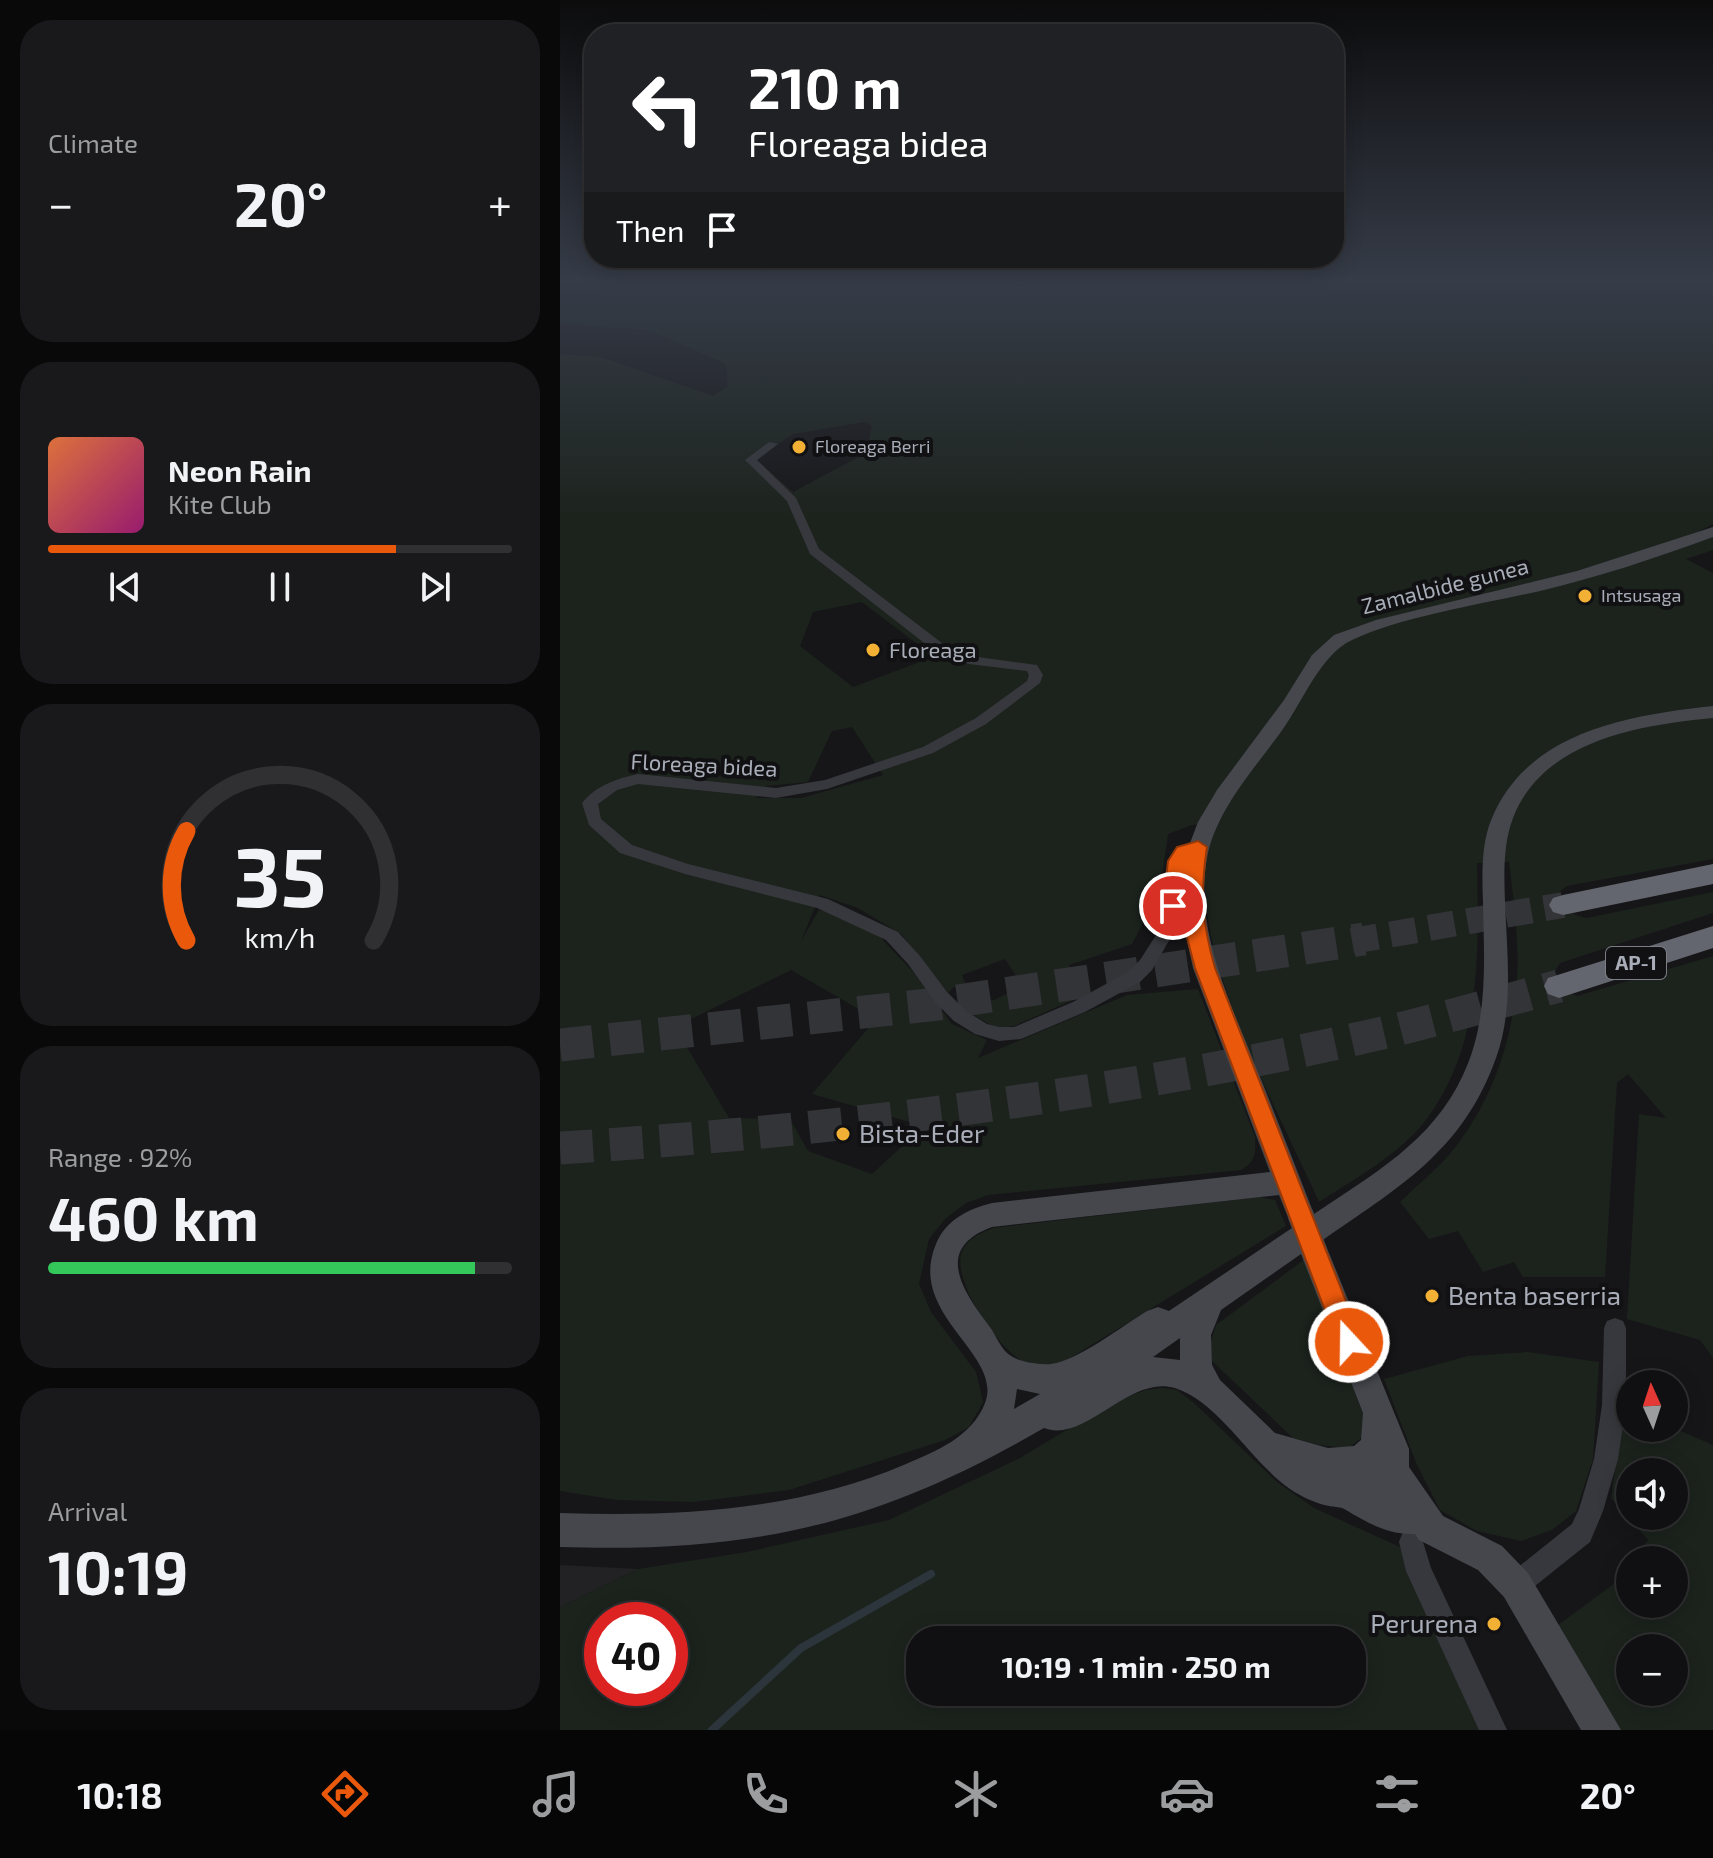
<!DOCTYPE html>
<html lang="en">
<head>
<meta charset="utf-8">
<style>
  body { margin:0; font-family:"Exo 2",sans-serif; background:#19191b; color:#f1f3f6; height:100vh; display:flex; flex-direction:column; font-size:30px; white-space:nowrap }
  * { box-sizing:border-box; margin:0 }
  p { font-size:26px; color:#9c9d9f }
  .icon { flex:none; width:44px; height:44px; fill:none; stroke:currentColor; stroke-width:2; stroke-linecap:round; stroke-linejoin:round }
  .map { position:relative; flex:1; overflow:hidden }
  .panel { display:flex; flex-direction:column; gap:20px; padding:20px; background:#09090a; width:560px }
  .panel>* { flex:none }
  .hud { position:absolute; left:24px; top:24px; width:760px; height:244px; border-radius:32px; box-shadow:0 4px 20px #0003,0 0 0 2px #303032; background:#202124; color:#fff; overflow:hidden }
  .needle { width:52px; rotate:357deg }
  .fabs { position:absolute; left:1056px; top:1370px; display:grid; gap:16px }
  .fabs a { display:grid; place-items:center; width:72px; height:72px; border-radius:50%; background:#101012; box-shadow:0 4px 20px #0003,0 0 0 2px #303032; font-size:40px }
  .speed { position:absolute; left:24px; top:1602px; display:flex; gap:16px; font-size:40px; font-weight:700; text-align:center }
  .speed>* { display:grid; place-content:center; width:104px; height:104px; border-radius:50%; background:#101012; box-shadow:0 4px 20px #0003,0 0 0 2px #303032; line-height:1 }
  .speed .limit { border:12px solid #d22; background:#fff; color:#111 }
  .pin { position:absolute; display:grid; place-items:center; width:68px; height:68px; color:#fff; margin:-34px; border:4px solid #fff; border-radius:50%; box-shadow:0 2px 8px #0007 }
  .me { position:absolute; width:88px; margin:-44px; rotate:339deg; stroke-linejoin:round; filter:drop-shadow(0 0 6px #0008) }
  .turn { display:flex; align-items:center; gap:28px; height:168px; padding:0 32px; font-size:36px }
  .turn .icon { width:104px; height:104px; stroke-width:2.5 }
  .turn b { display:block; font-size:56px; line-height:68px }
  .then { display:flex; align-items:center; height:76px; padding:0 32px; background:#0003; gap:16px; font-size:30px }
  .big { font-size:60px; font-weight:700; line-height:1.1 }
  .panel .card { flex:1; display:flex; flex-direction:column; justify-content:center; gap:12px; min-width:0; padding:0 28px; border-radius:32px; background:#19191b }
  .panel .dial { align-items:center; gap:0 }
  .dial svg { height:208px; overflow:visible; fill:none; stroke:#303032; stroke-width:7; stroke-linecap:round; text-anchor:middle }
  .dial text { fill:#f1f3f6; stroke:none }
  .song { display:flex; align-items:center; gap:24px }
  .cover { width:96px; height:96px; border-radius:12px; background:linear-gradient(135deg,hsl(20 70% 55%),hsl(320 70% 35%)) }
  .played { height:8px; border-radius:4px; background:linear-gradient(90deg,#ea580c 75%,#303032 75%) }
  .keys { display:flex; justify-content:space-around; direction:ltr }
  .heat { display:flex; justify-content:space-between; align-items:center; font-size:44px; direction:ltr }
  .charge { height:12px; border-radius:6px; background:linear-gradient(90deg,#34c759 92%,#303032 0) }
  .trip { position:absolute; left:346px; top:1626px; width:460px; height:80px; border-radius:32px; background:#101012; box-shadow:0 4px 20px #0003,0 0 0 2px #303032; font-weight:700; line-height:80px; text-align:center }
  .dock { display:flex; height:128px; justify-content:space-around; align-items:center; background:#060607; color:#9c9d9f }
  .dock .icon { width:56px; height:56px }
  .dock .on { color:#ea580c }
  .dock b { font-size:36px; color:#f1f3f6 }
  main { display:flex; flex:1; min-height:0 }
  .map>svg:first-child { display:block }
</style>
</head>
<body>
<main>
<section class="panel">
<div class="card"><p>Climate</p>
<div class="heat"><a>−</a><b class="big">20°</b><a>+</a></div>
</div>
<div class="card">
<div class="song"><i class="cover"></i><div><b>Neon Rain</b><p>Kite Club</p></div></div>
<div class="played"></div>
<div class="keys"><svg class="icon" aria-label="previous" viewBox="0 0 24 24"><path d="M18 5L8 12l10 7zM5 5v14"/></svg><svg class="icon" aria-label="pause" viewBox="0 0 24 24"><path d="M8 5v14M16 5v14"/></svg><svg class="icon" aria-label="next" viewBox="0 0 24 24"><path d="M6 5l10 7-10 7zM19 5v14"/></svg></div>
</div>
<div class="card dial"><svg viewBox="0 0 100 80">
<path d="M14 69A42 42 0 1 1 86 69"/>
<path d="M14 69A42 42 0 0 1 14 27" stroke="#ea580c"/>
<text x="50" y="56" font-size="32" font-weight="700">35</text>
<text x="50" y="72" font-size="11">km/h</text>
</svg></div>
<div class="card"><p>Range · 92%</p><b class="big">460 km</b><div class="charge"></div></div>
<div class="card"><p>Arrival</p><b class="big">10:19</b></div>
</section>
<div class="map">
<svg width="1153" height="1730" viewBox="0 0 1153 1730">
  <rect width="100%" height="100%" fill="#161618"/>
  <polygon fill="#222225" points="0,1565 78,1569 0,1607"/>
  <g fill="#1c231d" fill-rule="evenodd">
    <path d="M 0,279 L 1153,279 L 1153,524 L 1136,533 L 1153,534 L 1153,550 L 1126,559 L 1153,573 L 1153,859 L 1007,886 L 999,892 C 1000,909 1012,915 1027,918 L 1153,892 L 1153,913 L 1000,963 L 995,971 L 1005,990 L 1017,996 L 1153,956 L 1153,1358 L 1140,1340 L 1067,1319 L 1079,1114 L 1106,1118 L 1068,1074 L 1057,1083 L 1045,1277 L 963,1277 L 954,1262 L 923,1272 L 898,1231 L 869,1239 L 840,1202 C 857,1185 878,1169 893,1150 C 938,1095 962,1013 957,942 C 956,915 952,888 949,862 L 917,863 C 919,953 922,1050 862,1125 C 835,1157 794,1179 759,1202 C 715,1104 646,983 644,876 C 643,860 652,839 656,823 L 632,825 L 608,834 L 600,891 L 572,944 L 509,965 L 520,997 L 454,1026 L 436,1028 L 400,1007 L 434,1000 L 463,986 L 445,959 L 402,975 L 405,983 L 395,986 L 388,993 L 341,934 L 298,908 L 260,895 L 241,941 L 259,910 L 283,916 L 318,935 L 354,973 L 392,1024 L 427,1040 L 418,1058 L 567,995 L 638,989 L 695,1137 C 696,1154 695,1162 681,1170 L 428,1195 L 406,1203 L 385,1219 L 369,1239 L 359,1284 L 371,1312 L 416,1372 L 423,1402 L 409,1427 L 385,1440 L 229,1490 L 134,1502 L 57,1500 L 0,1491 L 0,354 L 41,357 L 153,396 L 168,386 L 166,364 L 89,330 L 0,323 ZM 305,422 L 312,426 L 306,453 L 233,492 L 195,459 L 233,434 ZM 302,602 L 373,656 L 373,657 L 293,687 L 240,646 L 253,612 ZM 292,727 L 323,775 L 241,798 L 196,798 L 206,786 L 248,782 L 272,731 ZM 231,970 L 316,1019 L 252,1094 L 364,1126 L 312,1174 L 248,1151 L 230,1119 L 169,1118 L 115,1027 Z"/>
    <path d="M 700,1197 L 715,1200 L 726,1226 L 502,1363 C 489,1365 478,1368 465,1363 C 440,1351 388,1278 403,1249 C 409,1238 421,1233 433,1228 Z"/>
    <polygon points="745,1259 805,1419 807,1434 788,1448 759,1445 733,1438 652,1361 650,1345 656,1325"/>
    <polygon points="968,1352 1039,1362 1033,1459 1016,1511 992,1530 961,1541 917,1531 880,1510 857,1465 824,1379 908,1356"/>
    <path d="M 603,1388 L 617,1390 L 634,1403 L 717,1482 L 754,1508 L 840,1547 L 924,1730 L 0,1730 L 0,1607 L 78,1569 L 187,1552 L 329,1520 L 460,1458 L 553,1402 L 586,1390 ZM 42,1620 L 110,1620 L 110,1688 L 42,1688 ZM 360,1640 L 792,1640 L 792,1692 L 360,1692 Z"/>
    <path d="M 1064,1406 L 1070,1409 L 1070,1428 L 1114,1428 L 1153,1445 L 1153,1730 L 1058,1730 L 997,1626 L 1059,1580 L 1070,1565 L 1070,1604 L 1114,1604 L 1114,1560 L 1073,1560 L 1088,1540 L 1051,1498 ZM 1070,1472 L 1114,1472 L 1114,1516 L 1070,1516 ZM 1070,1648 L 1114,1648 L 1114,1692 L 1070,1692 Z"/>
  </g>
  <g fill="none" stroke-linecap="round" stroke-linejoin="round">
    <polyline stroke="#2c353c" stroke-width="8" points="152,1730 241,1648 371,1574"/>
    <polyline stroke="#333438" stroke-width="26" stroke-dasharray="26 13" stroke-linecap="butt" points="792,941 1003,905"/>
    <g stroke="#333438" stroke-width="33" stroke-dasharray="33 17" stroke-linecap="butt">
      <polyline points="0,1045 378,1004 804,939"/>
      <path d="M 0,1148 C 275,1131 549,1096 818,1034 C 879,1020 939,1002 999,986"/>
    </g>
    <g fill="#37383d" fill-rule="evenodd">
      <path d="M 209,442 L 218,444 L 197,460 L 236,498 L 259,549 L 391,650 L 410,656 L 477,665 L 483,675 L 480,683 L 426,724 L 373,753 L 267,789 L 216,798 L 78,784 L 57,790 L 38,804 L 41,819 L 72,845 L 128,864 L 268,899 L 338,932 L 360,956 L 387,992 L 406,1011 L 427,1024 L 439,1027 L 454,1027 L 513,1002 L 568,972 L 580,960 L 598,932 L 609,861 L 617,847 L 638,842 L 644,843 L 646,847 L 644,851 L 629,855 L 625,861 L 614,932 L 592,970 L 580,982 L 525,1012 L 461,1039 L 439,1041 L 415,1034 L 394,1021 L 375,1002 L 348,964 L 326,940 L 257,908 L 125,874 L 60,853 L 29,825 L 22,803 C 37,785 56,779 78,774 L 216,788 L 265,780 L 363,747 L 416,718 L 467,681 L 469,675 L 467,671 L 409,664 L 381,656 L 250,554 L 227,501 L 185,460 Z"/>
      <polygon points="1055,1318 1063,1321 1066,1328 1066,1405 1058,1459 1043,1511 1030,1542 965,1594 956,1598 947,1594 943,1585 947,1576 1012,1524 1019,1509 1034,1459 1042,1405 1044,1328 1047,1321"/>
      <polygon points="861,1505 870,1508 873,1517 863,1542 871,1568 947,1730 919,1730 846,1571 839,1542 852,1508"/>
    </g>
    <path fill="#45474d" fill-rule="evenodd" d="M 1153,527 L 1153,537 C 1096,558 1039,577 980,591 C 923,604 844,616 792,640 C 761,654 743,701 723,729 C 696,767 659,806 648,853 C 632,927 670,1000 696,1067 C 716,1116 735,1165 754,1214 C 812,1175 873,1141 903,1075 C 929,1020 924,961 923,902 C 922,875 921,843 932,818 C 968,731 1070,715 1153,706 L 1153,718 C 1080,725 983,740 953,818 C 943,844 944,875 945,902 C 947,954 954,1008 936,1058 C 902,1153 837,1188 760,1242 L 765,1244 L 769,1253 L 849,1449 L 849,1467 L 883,1516 L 942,1546 L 968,1573 L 1061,1730 L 1021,1730 L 944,1597 L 918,1570 L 859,1540 L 855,1534 C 828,1535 808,1523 786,1510 C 780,1506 776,1508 769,1506 C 757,1504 740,1496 730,1489 C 691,1462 660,1403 615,1388 C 569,1374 525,1444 484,1428 C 316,1525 194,1553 0,1547 L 0,1513 C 118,1517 236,1511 346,1464 C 376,1451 412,1437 425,1403 C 444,1354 346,1315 376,1244 C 386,1220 408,1209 432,1203 L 710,1172 L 633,968 L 623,922 L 622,884 L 627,851 L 638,822 L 657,790 L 724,700 L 752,655 L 774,635 L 816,620 L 1017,571 ZM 719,1195 L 731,1225 L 735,1226 L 609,1311 L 598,1307 L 587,1311 C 562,1326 519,1360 491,1364 C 476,1365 455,1362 445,1351 C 440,1345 436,1337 432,1330 C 408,1297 369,1250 432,1227 ZM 741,1254 L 803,1413 L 801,1440 L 794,1446 L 768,1448 L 715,1433 L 660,1380 L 652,1365 L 651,1335 L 661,1310 ZM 620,1338 L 620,1360 L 593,1357 ZM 457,1389 L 480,1394 L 454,1409 Z"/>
    <g fill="#63666e" fill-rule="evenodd">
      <polygon points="1153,864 1153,884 1003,915 993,912 989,905 993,898 1003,895"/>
      <polygon points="1153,926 1153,948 999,998 988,994 984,986 988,978"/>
    </g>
    <polyline stroke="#45474d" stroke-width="26" points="741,1216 755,1253"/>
  </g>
  <linearGradient id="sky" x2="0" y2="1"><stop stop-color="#0c0c0d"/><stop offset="0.54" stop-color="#363c48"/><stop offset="1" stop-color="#363c48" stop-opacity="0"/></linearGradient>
  <rect width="1153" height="521" fill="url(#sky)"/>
  <path fill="#ea580c" stroke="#983908" stroke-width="2" d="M 638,841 L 647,847 C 640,894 642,923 655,968 L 802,1342 L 798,1350 L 789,1354 L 780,1350 L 777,1342 L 635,968 L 625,930 L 623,897 L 619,911 L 606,911 L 603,906 L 608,861 L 617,847 Z"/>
  <g fill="#f2b134" stroke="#111113" stroke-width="3">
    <circle cx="239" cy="447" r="8"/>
    <circle cx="1025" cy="596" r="8"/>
    <circle cx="313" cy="650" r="8"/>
    <circle cx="283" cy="1134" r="8"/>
    <circle cx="872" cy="1296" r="8"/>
    <circle cx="934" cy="1624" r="8"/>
  </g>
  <g text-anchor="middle" stroke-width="8" stroke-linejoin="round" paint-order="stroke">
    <g font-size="18" fill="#a8adb8" stroke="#111113" text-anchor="start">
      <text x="255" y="453">Floreaga Berri</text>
      <text x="1041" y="602">Intsusaga</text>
    </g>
    <rect fill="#111113" stroke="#7b7e86" stroke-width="2" x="1046" y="947" width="60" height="32" rx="6"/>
    <g font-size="20" font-weight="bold" fill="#a8adb8">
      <text x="1076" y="970">AP-1</text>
    </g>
    <g font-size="22" fill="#a8adb8" stroke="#111113">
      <text transform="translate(885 586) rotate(-14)" y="8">Zamalbide gunea</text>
      <text transform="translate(144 765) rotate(3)" y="8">Floreaga bidea</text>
    </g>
    <g font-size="22" fill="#a8adb8" stroke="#111113" text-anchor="start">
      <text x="329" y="658">Floreaga</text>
    </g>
    <g font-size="26" fill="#a8adb8" stroke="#111113" text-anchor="start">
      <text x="299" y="1143">Bista-Eder</text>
      <text x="888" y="1305">Benta baserria</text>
      <text x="918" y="1633" text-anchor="end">Perurena</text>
    </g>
  </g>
</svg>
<div class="fabs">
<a><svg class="needle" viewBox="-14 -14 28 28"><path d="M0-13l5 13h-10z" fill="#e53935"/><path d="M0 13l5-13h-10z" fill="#9c9d9f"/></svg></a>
<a><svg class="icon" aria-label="sound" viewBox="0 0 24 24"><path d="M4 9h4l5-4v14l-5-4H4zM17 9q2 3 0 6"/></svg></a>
<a>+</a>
<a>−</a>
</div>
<div class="speed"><div class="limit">40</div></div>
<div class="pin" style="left:613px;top:906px;background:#d93025"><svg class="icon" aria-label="arrive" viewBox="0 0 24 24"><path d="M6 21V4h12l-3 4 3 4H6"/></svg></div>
<svg class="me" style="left:789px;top:1342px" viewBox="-20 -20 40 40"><circle r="17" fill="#ea580c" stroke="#fff" stroke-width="3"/><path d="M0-11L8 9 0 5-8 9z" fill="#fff"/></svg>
<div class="trip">10:19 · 1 min · 250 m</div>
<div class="hud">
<div class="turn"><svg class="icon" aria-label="left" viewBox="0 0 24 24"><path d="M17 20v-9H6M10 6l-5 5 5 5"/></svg><div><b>210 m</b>Floreaga bidea</div></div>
<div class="then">Then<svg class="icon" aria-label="arrive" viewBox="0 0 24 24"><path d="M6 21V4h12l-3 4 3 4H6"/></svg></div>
</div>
</div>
</main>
<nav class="dock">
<b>10:18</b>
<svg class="icon on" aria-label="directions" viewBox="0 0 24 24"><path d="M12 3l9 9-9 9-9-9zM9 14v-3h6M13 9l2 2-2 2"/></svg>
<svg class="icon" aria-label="music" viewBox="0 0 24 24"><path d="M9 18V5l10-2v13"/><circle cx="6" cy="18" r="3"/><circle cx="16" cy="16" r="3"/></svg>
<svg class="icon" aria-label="phone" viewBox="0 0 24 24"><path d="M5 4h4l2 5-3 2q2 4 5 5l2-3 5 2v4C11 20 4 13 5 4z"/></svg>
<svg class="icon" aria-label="climate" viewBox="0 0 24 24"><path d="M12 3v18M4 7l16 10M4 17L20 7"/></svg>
<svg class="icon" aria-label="car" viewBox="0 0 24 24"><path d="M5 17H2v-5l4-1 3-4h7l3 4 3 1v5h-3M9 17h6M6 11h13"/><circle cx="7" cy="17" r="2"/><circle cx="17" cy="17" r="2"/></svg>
<svg class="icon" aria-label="filters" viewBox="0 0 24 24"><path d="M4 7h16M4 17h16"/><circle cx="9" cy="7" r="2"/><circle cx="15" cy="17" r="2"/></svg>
<b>20°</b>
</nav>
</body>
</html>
